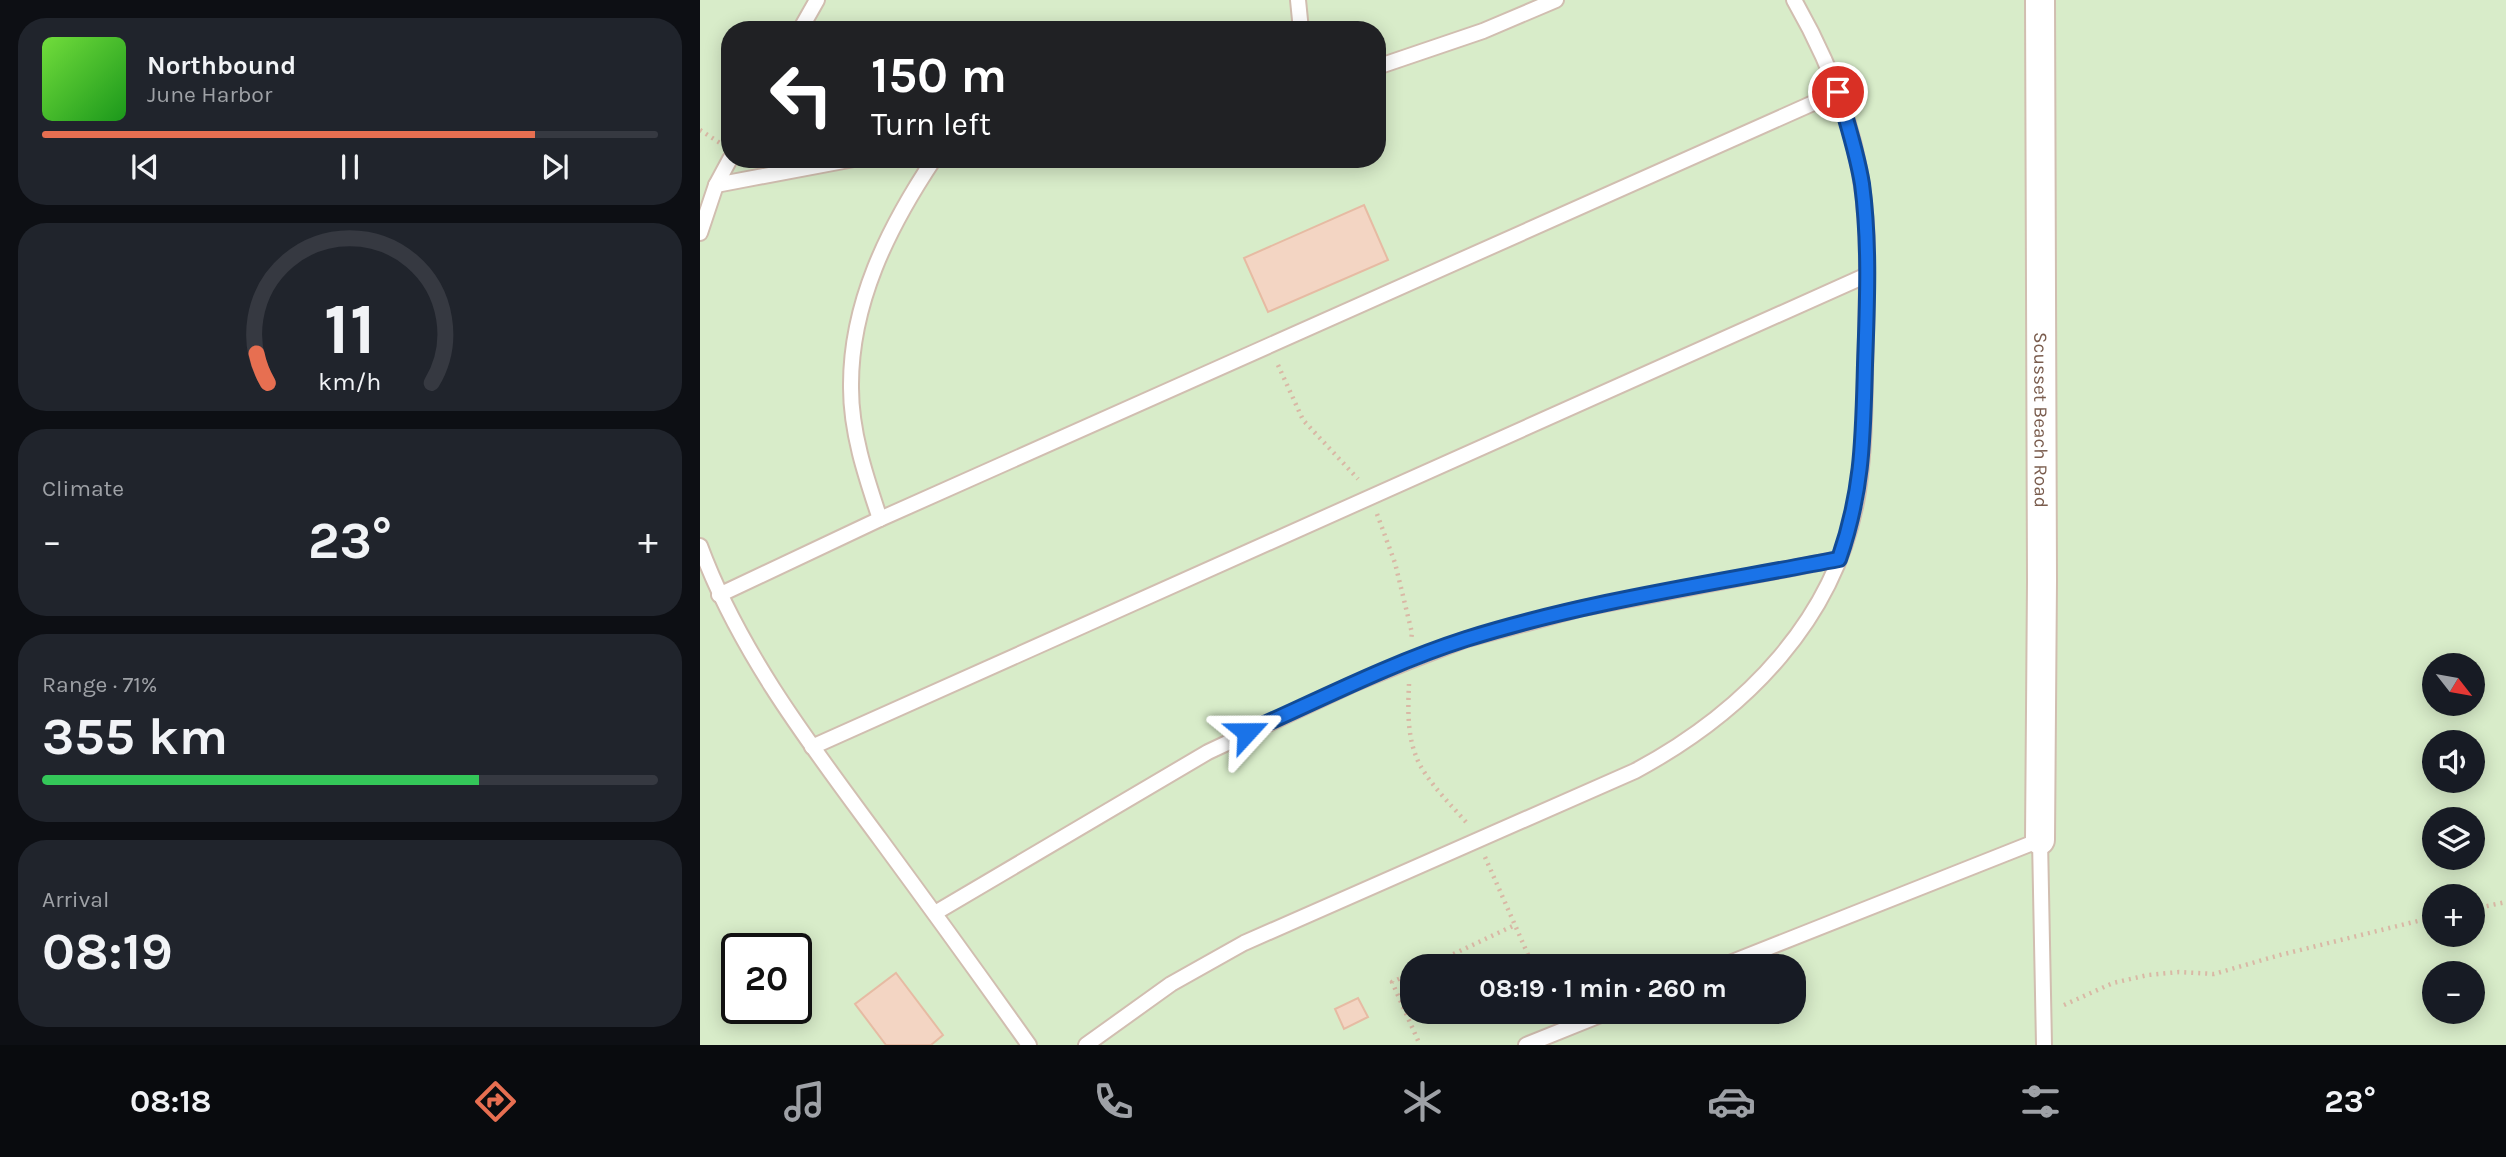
<!DOCTYPE html>
<html lang="en">
<head>
<meta charset="utf-8">
<style>
  body { margin:0; font-family:Karla,sans-serif; background:#20242c; color:#f1f3f6; height:100vh; display:flex; flex-direction:column; font-size:26px; white-space:nowrap }
  * { box-sizing:border-box; margin:0 }
  p { font-size:23px; color:#9ea1a6 }
  .icon { flex:none; width:38px; height:38px; fill:none; stroke:currentColor; stroke-width:2; stroke-linecap:round; stroke-linejoin:round }
  .map { position:relative; flex:1; overflow:hidden }
  .panel { display:flex; flex-direction:column; gap:18px; padding:18px; background:#0d0f14; width:700px }
  .panel>* { flex:none }
  .top-card { position:absolute; left:21px; top:21px; width:665px; height:147px; border-radius:28px; box-shadow:0 4px 18px #0003; background:#202124; color:#fff; overflow:hidden }
  .needle { width:46px; rotate:121deg }
  .tools { position:absolute; left:1722px; top:653px; display:grid; gap:14px }
  .tools a { display:grid; place-items:center; width:63px; height:63px; border-radius:50%; background:#171b24; box-shadow:0 4px 18px #0003; font-size:35px }
  .speed { position:absolute; left:21px; top:933px; display:flex; gap:14px; font-size:35px; font-weight:700; text-align:center }
  .speed>* { display:grid; place-content:center; width:91px; height:91px; border-radius:50%; background:#171b24; box-shadow:0 4px 18px #0003; line-height:1 }
  .speed .limit { border:4px solid #111; border-radius:10px; background:#fff; color:#111 }
  .pin { position:absolute; display:grid; place-items:center; width:60px; height:60px; color:#fff; margin:-30px; border:4px solid #fff; border-radius:50%; box-shadow:0 2px 7px #0007 }
  .me { position:absolute; width:77px; margin:-38px; rotate:66deg; stroke-linejoin:round; filter:drop-shadow(0 0 5px #0008) }
  .turn { display:flex; align-items:center; gap:24px; height:147px; padding:0 35px; font-size:32px }
  .turn .icon { width:91px; height:91px; stroke-width:2.5 }
  .turn b { display:block; font-size:49px; line-height:60px }
  .big { font-size:52px; font-weight:700; line-height:1.1 }
  .panel .widget { flex:1; display:flex; flex-direction:column; justify-content:center; gap:10px; min-width:0; padding:0 24px; border-radius:28px; background:#20242c }
  .panel .dial { align-items:center; gap:0 }
  .dial svg { height:182px; overflow:visible; fill:none; stroke:#363941; stroke-width:7; stroke-linecap:round; text-anchor:middle }
  .dial text { fill:#f1f3f6; stroke:none }
  .song { display:flex; align-items:center; gap:21px }
  .cover { width:84px; height:84px; border-radius:10px; background:linear-gradient(135deg,hsl(100 70% 55%),hsl(120 70% 35%)) }
  .played { height:7px; border-radius:4px; background:linear-gradient(90deg,#e76f51 80%,#363941 80%) }
  .keys { display:flex; justify-content:space-around; direction:ltr }
  .heat { display:flex; justify-content:space-between; align-items:center; font-size:38px; direction:ltr }
  .charge { height:10px; border-radius:5px; background:linear-gradient(90deg,#34c759 71%,#363941 0) }
  .trip { position:absolute; left:700px; top:954px; width:406px; height:70px; border-radius:28px; background:#171b24; box-shadow:0 4px 18px #0003; font-weight:700; line-height:70px; text-align:center }
  .tabs { display:flex; height:112px; justify-content:space-around; align-items:center; background:#090b0e; color:#9ea1a6 }
  .tabs .icon { width:49px; height:49px }
  .tabs .on { color:#e76f51 }
  .tabs b { font-size:32px; color:#f1f3f6 }
  main { display:flex; flex:1; min-height:0 }
  .map>svg:first-child { display:block }
</style>
</head>
<body>
<main>
<section class="panel">
<div class="widget">
<div class="song"><i class="cover"></i><div><b>Northbound</b><p>June Harbor</p></div></div>
<div class="played"></div>
<div class="keys"><svg class="icon" aria-label="previous" viewBox="0 0 24 24"><path d="M18 5L8 12l10 7zM5 5v14"/></svg><svg class="icon" aria-label="pause" viewBox="0 0 24 24"><path d="M8 5v14M16 5v14"/></svg><svg class="icon" aria-label="next" viewBox="0 0 24 24"><path d="M6 5l10 7-10 7zM19 5v14"/></svg></div>
</div>
<div class="widget dial"><svg viewBox="0 0 100 80">
<path d="M14 69A42 42 0 1 1 86 69"/>
<path d="M14 69A42 42 0 0 1 9 56" stroke="#e76f51"/>
<text x="50" y="56" font-size="32" font-weight="700">11</text>
<text x="50" y="72" font-size="11">km/h</text>
</svg></div>
<div class="widget"><p>Climate</p>
<div class="heat"><a>−</a><b class="big">23°</b><a>+</a></div>
</div>
<div class="widget"><p>Range · 71%</p><b class="big">355 km</b><div class="charge"></div></div>
<div class="widget"><p>Arrival</p><b class="big">08:19</b></div>
</section>
<div class="map">
<svg width="1806" height="1045" viewBox="0 0 1806 1045">
  <rect width="100%" height="100%" fill="#fdf6ec"/>
  <path fill="#d8ecc9" fill-rule="evenodd" d="M 0,0 L 1806,0 L 1806,1045 L 0,1045 ZM 30,30 L 677,30 L 677,159 L 30,159 ZM 1734,665 L 1773,665 L 1773,704 L 1734,704 ZM 1734,742 L 1773,742 L 1773,780 L 1734,780 ZM 1734,819 L 1773,819 L 1773,858 L 1734,858 ZM 1734,896 L 1773,896 L 1773,934 L 1734,934 ZM 37,948 L 96,948 L 96,1008 L 37,1008 ZM 712,966 L 1094,966 L 1094,1012 L 712,1012 ZM 1734,973 L 1773,973 L 1773,1012 L 1734,1012 Z"/>
  <g fill="#f3d5c3" stroke="#e6bba3" stroke-width="2">
    <polygon points="664,205 688,260 568,312 544,258"/>
    <polygon points="196,973 243,1035 231,1045 186,1045 155,1004"/>
    <polygon points="658,998 668,1017 644,1029 635,1009"/>
  </g>
  <g fill="none" stroke-linecap="round" stroke-linejoin="round">
    <g stroke="#d1beb0" stroke-width="18">
      <g id="service">
        <polyline points="598,0 601,30"/>
        <polyline points="100,30 117,0"/>
        <polyline points="677,67 783,31 856,0"/>
        <polyline points="16,185 154,159"/>
        <polyline points="0,233 16,185 30,159"/>
        <path d="M 180,519 C 166,477 151,433 151,388 C 150,304 188,228 234,159"/>
        <path d="M 0,546 C 40,654 112,747 180,839 C 230,907 280,976 329,1045"/>
        <polyline points="19,595 180,519 1138,92"/>
        <polyline points="112,747 1167,275"/>
        <polyline points="235,913 508,752 651,685 710,661 764,640 879,609 1139,559"/>
        <polyline points="1022,966 1340,840 1344,1045"/>
        <path d="M 386,1045 L 471,984 L 544,943 L 935,771 C 1045,712 1138,618 1158,491 C 1166,440 1164,388 1166,337 C 1167,300 1168,263 1166,225 C 1162,146 1133,68 1094,0"/>
        <polyline points="826,1045 908,1012"/>
      </g>
    </g>
    <g stroke="#d1beb0" stroke-width="32">
      <g id="minor">
        <path id="s1" d="M 1340,0 L 1342,581 L 1340,840"/>
      </g>
    </g>
    <g stroke="#d9b8a5" stroke-width="4.5" stroke-dasharray="2 5" stroke-linecap="butt">
      <polyline points="0,130 20,143"/>
      <polyline points="578,365 603,420 658,479"/>
      <polyline points="677,514 695,563 712,633 711,640"/>
      <path d="M 709,684 C 708,707 707,734 716,756 C 723,777 751,805 766,822"/>
      <polyline points="785,857 833,966"/>
      <polyline points="1773,909 1806,902"/>
      <polyline points="728,966 815,925"/>
      <polyline points="712,973 692,982 720,1045"/>
      <polyline points="1364,1005 1413,983 1448,975 1479,972 1514,974 1580,955 1734,917"/>
    </g>
    <use href="#service" stroke="#fff" stroke-width="14"/>
    <use href="#minor" stroke="#fff" stroke-width="28"/>
  </g>
  <g fill="none" stroke-linecap="round" stroke-linejoin="round">
    <g stroke="#114b97" stroke-width="18">
      <path id="route" d="M 547,732 C 619,700 691,663 766,639 C 887,601 1015,583 1139,559 C 1163,490 1163,437 1165,365 C 1167,305 1170,244 1162,184 C 1157,153 1147,122 1138,92"/>
    </g>
    <use href="#route" stroke="#1a73e8" stroke-width="12"/>
  </g>
  <g text-anchor="middle" stroke-width="5" stroke-linejoin="round" paint-order="stroke">
    <g font-size="19" fill="#7a5c4d" stroke="#fffaf3">
      <text dy="7" stroke="none"><textPath href="#s1" startOffset="420">Scusset Beach Road</textPath></text>
    </g>
  </g>
</svg>
<div class="tools">
<a><svg class="needle" viewBox="-14 -14 28 28"><path d="M0-13l5 13h-10z" fill="#e53935"/><path d="M0 13l5-13h-10z" fill="#9ea1a6"/></svg></a>
<a><svg class="icon" aria-label="sound" viewBox="0 0 24 24"><path d="M4 9h4l5-4v14l-5-4H4zM17 9q2 3 0 6"/></svg></a>
<a><svg class="icon" aria-label="layers" viewBox="0 0 24 24"><path d="M12 4l9 5-9 5-9-5zM3 14l9 5 9-5"/></svg></a>
<a>+</a>
<a>−</a>
</div>
<div class="speed"><div class="limit">20</div></div>
<div class="pin" style="left:1138px;top:92px;background:#d93025"><svg class="icon" aria-label="arrive" viewBox="0 0 24 24"><path d="M6 21V4h12l-3 4 3 4H6"/></svg></div>
<svg class="me" style="left:547px;top:732px" viewBox="-20 -20 40 40"><path d="M0-17L14 15 0 8-14 15z" fill="#1a73e8" stroke="#fff" stroke-width="4"/></svg>
<div class="trip">08:19 · 1 min · 260 m</div>
<div class="top-card">
<div class="turn"><svg class="icon" aria-label="left" viewBox="0 0 24 24"><path d="M17 20v-9H6M10 6l-5 5 5 5"/></svg><div><b>150 m</b>Turn left</div></div>
</div>
</div>
</main>
<nav class="tabs">
<b>08:18</b>
<svg class="icon on" aria-label="directions" viewBox="0 0 24 24"><path d="M12 3l9 9-9 9-9-9zM9 14v-3h6M13 9l2 2-2 2"/></svg>
<svg class="icon" aria-label="music" viewBox="0 0 24 24"><path d="M9 18V5l10-2v13"/><circle cx="6" cy="18" r="3"/><circle cx="16" cy="16" r="3"/></svg>
<svg class="icon" aria-label="phone" viewBox="0 0 24 24"><path d="M5 4h4l2 5-3 2q2 4 5 5l2-3 5 2v4C11 20 4 13 5 4z"/></svg>
<svg class="icon" aria-label="climate" viewBox="0 0 24 24"><path d="M12 3v18M4 7l16 10M4 17L20 7"/></svg>
<svg class="icon" aria-label="car" viewBox="0 0 24 24"><path d="M5 17H2v-5l4-1 3-4h7l3 4 3 1v5h-3M9 17h6M6 11h13"/><circle cx="7" cy="17" r="2"/><circle cx="17" cy="17" r="2"/></svg>
<svg class="icon" aria-label="filters" viewBox="0 0 24 24"><path d="M4 7h16M4 17h16"/><circle cx="9" cy="7" r="2"/><circle cx="15" cy="17" r="2"/></svg>
<b>23°</b>
</nav>
</body>
</html>
